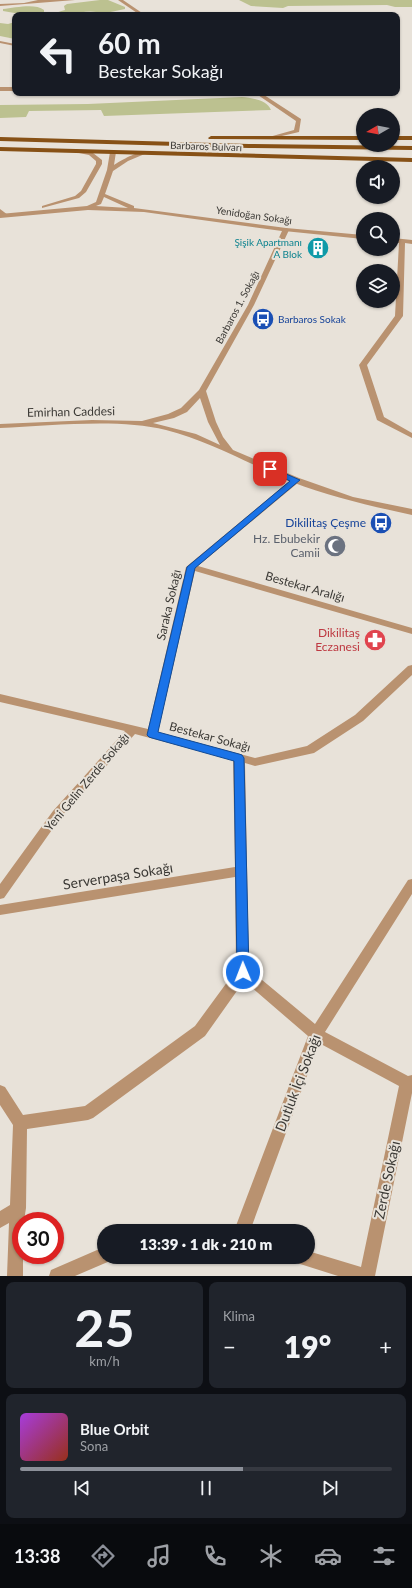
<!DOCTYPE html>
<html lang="tr">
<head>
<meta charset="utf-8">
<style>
  body { margin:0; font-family:Lato,sans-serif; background:#20242c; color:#f1f3f6; height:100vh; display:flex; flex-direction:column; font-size:15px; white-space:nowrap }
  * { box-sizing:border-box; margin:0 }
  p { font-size:13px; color:#9ea1a6 }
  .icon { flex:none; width:22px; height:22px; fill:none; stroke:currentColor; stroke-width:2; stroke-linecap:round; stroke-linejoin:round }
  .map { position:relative; height:1276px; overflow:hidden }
  .panel { display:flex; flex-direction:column; gap:6px; padding:6px; background:#0d0f14; flex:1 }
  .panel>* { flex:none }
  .top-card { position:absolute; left:12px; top:12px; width:388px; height:84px; border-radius:8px; box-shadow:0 1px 3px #0004; background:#171b24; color:#f1f3f6; overflow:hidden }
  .needle { width:26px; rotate:261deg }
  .controls { position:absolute; left:356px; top:108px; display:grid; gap:8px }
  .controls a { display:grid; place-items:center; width:44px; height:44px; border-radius:50%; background:#171b24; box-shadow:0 1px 3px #0004; font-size:20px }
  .speed { position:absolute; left:12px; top:1212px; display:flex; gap:8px; font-size:20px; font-weight:700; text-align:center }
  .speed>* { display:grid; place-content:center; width:52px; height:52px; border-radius:50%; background:#171b24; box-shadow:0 1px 3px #0004; line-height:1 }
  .speed .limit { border:6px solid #d22; background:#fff; color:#111 }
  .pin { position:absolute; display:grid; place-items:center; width:34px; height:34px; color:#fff; margin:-17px; border-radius:8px; box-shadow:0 2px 6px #0006 }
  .me { position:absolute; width:44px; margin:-22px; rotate:359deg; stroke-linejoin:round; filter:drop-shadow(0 0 3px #0008) }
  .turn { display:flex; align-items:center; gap:14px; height:84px; padding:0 20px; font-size:18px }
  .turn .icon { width:52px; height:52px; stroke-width:2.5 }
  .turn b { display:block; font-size:28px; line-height:34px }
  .big { font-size:30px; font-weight:800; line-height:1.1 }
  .panel .tile { flex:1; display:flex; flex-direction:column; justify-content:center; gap:6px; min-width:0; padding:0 14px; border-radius:8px; background:#20242c }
  .panel .dial { align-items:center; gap:0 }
  .dial b { font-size:52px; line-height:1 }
  .song { display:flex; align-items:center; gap:12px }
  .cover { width:48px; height:48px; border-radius:6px; background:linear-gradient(135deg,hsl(280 70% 55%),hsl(10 70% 35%)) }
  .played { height:4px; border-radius:2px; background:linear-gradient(90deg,#8c9099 60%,#363941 60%) }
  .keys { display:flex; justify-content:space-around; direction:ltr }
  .heat { display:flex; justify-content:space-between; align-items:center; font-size:22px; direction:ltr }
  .panel .tiles { flex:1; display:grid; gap:6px; grid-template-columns:1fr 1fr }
  .tile:last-child { grid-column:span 2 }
  .trip { position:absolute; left:97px; top:1224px; width:218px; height:40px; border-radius:20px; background:#171b24; box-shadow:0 1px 3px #0004; font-weight:800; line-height:40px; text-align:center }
  .dock { display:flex; height:64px; justify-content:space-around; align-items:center; background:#090b0e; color:#9ea1a6 }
  .dock .icon { width:28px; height:28px }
  .dock .active { color:#8c9099 }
  .dock b { font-size:18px; color:#f1f3f6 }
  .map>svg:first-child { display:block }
</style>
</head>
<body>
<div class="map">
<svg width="412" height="1276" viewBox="0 0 412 1276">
  <rect width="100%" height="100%" fill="#e8e2d9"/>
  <g fill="#bcc190">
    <path d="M 100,0 L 108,0 L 125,7 L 125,9 L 101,14 C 93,9 80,13 71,14 L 73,15 L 26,15 L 3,11 L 3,9 C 15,8 35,3 44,10 L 44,12 C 51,15 58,12 65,10 L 64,6 L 67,4 Z"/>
    <polygon points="239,0 412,0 412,7 395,7 387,5 288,6 283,8 251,6"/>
    <polygon points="15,22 15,39 0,36 0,23 8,24"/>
    <path d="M 242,97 C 252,98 267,100 271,110 L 104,116 L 101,110 L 29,111 L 26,117 L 0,118 L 0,105 L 88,104 Z"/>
  </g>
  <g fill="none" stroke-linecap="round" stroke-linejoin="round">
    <g fill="#b99270" fill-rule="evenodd">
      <polygon points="38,0 75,0 0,6 0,4 24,3"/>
      <polygon points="118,0 123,0 145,15 140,15"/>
      <polygon points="0,41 15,44 15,46 0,43"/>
      <rect x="0" y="87" width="15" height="4"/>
      <polygon points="255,93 261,93 301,119 299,132 269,139 269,137 294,130 296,121"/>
      <polygon points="0,209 8,215 8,217 4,217 0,214"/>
      <polygon points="286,228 363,235 363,239 284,231 284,229"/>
      <polygon points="393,238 412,240 412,244 405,243 403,316 367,365 384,417 412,433 412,438 377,420 359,365 395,316 399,243 393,242"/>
      <polygon points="296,477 300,480 299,482 198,566 412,628 412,634 195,571 158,732 255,758 307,746 355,715 408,666 412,665 412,675 363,721 314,753 255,766 245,763 249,969 315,1024 408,880 412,879 412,894 325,1032 408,1076 412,1075 412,1093 375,1276 338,1276 297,1263 295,1257 308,1257 308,1251 361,1267 399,1086 319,1043 250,1231 234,1231 308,1036 244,981 205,1036 93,1118 88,1120 27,1129 26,1208 24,1221 21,1221 21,1255 23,1255 23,1276 7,1276 9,1223 0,1228 0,1211 10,1205 13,1125 0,1105 0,1085 5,1087 23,1115 85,1106 195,1026 236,970 235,877 0,915 0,905 235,867 233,760 135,734 61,817 4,898 0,899 0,884 53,811 125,731 0,702 0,694 148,729 186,567 293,478"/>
      <polygon points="104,1247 104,1257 111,1257 110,1261 75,1276 49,1276 51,1270"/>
    </g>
    <g fill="#b99270" fill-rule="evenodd">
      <polygon points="76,149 93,153 102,160 102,164 86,192 79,198 42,208 42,206 75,196 81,191 96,164 96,161 89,155 74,152 73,151"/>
      <path d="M 113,150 L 116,152 L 114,165 C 120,161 140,149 147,153 L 128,161 L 113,171 L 105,194 L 134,206 L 134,208 L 286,228 L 289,230 L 254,305 L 206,391 L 216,422 L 223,437 L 233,450 L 299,478 L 353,497 L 412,509 L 412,515 C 371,506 331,497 292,482 C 251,465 210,441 166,430 C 118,418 50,426 0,428 L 0,424 L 92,420 L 142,421 L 168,414 L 181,408 L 199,390 L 248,305 L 282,231 L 144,212 L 88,210 L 0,218 L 0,214 L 87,206 L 96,202 L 107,170 L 110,152 ZM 104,197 L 128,208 L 96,206 L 101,204 ZM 200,398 L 208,422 L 220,445 L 196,434 L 153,423 L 174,418 L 187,412 Z"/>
    </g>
    <g fill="#875116" fill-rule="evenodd">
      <polygon points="211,136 363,136 363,140 209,139 208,138"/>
      <rect x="393" y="136" width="19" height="4"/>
      <polygon points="0,137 249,144 412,146 412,150 249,148 0,141"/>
      <polygon points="0,147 412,158 412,162 0,151"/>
    </g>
  </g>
  <polygon fill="#1a73e8" stroke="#114b97" points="270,467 300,480 195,568 158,732 239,754 242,755 244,758 249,972 248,975 243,977 239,975 237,972 234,761 152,738 149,737 147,735 187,567 290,481 267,471 266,469"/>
  <defs>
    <g id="building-disc" transform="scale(1.15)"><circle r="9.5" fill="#0f9aa8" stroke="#e8e2d9"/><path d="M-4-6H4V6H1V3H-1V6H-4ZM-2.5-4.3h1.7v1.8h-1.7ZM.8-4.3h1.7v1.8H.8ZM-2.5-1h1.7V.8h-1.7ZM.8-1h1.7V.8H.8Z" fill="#fff"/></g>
    <g id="bus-disc" transform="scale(1.15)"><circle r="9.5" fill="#1a4fb4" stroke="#e8e2d9"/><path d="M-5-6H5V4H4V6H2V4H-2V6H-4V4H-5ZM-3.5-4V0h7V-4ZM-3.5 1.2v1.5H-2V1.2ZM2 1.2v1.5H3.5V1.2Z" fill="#fff"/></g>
    <g id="mosque-disc" transform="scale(1.15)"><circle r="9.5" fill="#6b7280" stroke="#e8e2d9"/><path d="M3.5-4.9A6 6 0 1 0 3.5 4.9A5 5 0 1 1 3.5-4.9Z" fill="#fff"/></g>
    <g id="pharmacy-disc" transform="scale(1.15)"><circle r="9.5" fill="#e0444e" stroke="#e8e2d9"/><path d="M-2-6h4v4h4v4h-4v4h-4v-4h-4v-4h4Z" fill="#fff"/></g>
  </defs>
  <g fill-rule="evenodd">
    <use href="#building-disc" x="318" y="248"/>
    <use href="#bus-disc" x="263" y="319"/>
    <use href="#bus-disc" x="381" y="523"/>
    <use href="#mosque-disc" x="335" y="546"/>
    <use href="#pharmacy-disc" x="375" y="640"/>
  </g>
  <g text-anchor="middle" stroke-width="4" stroke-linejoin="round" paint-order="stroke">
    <g font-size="10" fill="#3b3935" stroke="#e8e2d9">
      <text transform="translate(206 146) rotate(2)" y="4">Barbaros Bulvarı</text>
      <text transform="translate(254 215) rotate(8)" y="4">Yenidoğan Sokağı</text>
      <text transform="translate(237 307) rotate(-62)" y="4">Barbaros 1. Sokağı</text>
    </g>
    <g font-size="10" fill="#0d838f" stroke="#e8e2d9" text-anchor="end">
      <text x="302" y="246">Şişik Apartmanı<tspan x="302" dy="12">A Blok</tspan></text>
    </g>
    <g font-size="10" fill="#164399" stroke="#e8e2d9" text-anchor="start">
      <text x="278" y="323">Barbaros Sokak</text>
    </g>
    <g font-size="12" fill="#3b3935" stroke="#e8e2d9">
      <text transform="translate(71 412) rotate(-1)" y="4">Emirhan Caddesi</text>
      <text transform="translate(305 587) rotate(16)" y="4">Bestekar Aralığı</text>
      <text transform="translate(169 605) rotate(-77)" y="4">Saraka Sokağı</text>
      <text transform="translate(210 737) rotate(15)" y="4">Bestekar Sokağı</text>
      <text transform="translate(87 782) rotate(-50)" y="4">Yeni Gelin Zerde Sokağı</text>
    </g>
    <g font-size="12" fill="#164399" stroke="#e8e2d9" text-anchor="end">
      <text x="366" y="527">Dikilitaş Çeşme</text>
    </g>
    <g font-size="12" fill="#5b616d" stroke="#e8e2d9" text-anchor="end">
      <text x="320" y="543">Hz. Ebubekir<tspan x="320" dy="14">Camii</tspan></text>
    </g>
    <g font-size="12" fill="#be3a42" stroke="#e8e2d9" text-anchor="end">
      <text x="360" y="637">Dikilitaş<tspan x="360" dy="14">Eczanesi</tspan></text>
    </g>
    <g font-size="14" fill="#3b3935" stroke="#e8e2d9">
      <text transform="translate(118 876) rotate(-9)" y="5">Serverpaşa Sokağı</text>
      <text transform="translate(298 1083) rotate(-69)" y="5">Dutluk İçi Sokağı</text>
      <text transform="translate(387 1180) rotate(-78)" y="5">Zerde Sokağı</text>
    </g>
  </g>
</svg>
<div class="controls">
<a><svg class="needle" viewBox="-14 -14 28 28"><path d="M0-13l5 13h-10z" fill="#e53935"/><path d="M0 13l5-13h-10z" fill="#9ea1a6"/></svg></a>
<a><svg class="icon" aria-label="sound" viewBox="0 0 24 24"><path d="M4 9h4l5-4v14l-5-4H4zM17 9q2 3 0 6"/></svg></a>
<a><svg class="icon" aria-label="search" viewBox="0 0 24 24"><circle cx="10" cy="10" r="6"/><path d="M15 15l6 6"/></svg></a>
<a><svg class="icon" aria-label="layers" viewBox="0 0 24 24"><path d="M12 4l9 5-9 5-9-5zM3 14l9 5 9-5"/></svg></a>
</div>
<div class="speed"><div class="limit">30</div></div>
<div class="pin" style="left:270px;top:469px;background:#d93025"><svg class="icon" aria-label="arrive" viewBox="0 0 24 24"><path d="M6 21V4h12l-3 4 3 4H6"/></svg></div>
<svg class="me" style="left:243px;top:972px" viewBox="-20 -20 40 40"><circle r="17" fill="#1a73e8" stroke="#fff" stroke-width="3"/><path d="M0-11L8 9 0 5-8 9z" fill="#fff"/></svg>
<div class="trip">13:39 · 1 dk · 210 m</div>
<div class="top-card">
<div class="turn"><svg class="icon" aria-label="left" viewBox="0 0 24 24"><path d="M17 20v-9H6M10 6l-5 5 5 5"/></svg><div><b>60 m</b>Bestekar Sokağı</div></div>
</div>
</div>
<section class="panel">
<div class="tiles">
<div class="tile dial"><b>25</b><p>km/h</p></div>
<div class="tile"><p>Klima</p>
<div class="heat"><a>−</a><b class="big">19°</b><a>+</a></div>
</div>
<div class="tile">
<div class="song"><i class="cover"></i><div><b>Blue Orbit</b><p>Sona</p></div></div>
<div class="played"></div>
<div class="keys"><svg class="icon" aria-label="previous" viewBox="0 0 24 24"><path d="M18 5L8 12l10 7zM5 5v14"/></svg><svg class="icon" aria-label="pause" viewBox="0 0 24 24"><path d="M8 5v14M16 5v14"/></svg><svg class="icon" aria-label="next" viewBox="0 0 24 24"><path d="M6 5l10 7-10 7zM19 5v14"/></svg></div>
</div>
</div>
</section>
<nav class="dock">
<b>13:38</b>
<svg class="icon active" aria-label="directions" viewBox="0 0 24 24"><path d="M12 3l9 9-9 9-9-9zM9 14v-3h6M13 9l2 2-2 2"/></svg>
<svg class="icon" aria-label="music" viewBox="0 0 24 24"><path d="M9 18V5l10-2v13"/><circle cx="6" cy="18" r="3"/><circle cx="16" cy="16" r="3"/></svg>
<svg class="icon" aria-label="phone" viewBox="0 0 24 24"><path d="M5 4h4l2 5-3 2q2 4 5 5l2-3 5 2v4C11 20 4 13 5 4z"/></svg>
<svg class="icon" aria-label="climate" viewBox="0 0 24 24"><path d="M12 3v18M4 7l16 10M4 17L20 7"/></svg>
<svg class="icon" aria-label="car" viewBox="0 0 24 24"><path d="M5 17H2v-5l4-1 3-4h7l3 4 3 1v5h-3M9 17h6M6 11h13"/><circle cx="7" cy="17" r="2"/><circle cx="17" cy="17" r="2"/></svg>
<svg class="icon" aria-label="filters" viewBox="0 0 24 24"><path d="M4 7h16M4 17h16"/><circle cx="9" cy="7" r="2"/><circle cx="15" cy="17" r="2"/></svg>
</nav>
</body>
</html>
